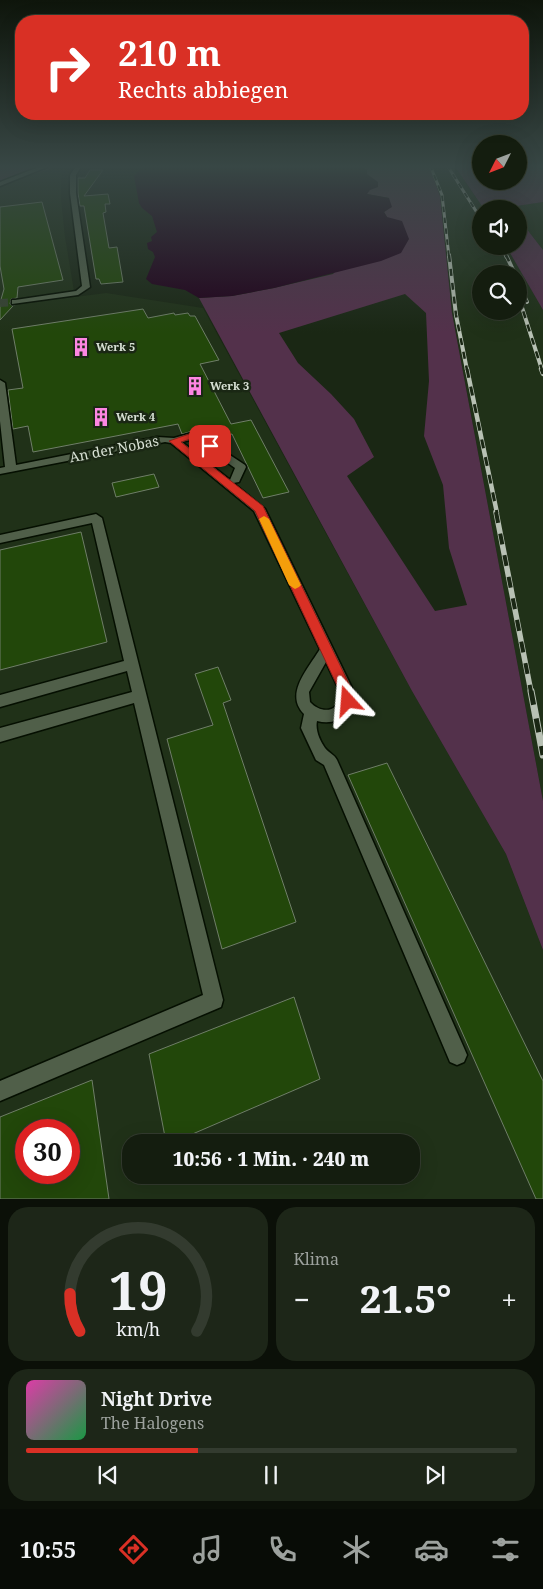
<!DOCTYPE html>
<html lang="de">
<head>
<meta charset="utf-8">
<style>
  body { margin:0; font-family:"Noto Serif",serif; background:#1d2618; color:#f1f3f6; height:100vh; display:flex; flex-direction:column; font-size:19px; white-space:nowrap }
  * { box-sizing:border-box; margin:0 }
  p { font-size:16px; color:#9da29e }
  .icon { flex:none; width:28px; height:28px; fill:none; stroke:currentColor; stroke-width:2; stroke-linecap:round; stroke-linejoin:round }
  .map { position:relative; height:1199px; overflow:hidden }
  .panel { display:flex; flex-direction:column; gap:8px; padding:8px; background:#0b1008; flex:1 }
  .panel>* { flex:none }
  .guide { position:absolute; left:15px; top:15px; width:514px; height:105px; border-radius:20px; box-shadow:0 5px 20px #0002,0 0 0 1px #333b2f; background:#d93025; color:#fff; overflow:hidden }
  .needle { width:32px; rotate:228deg }
  .controls { position:absolute; left:472px; top:135px; display:grid; gap:10px }
  .controls a { display:grid; place-items:center; width:55px; height:55px; border-radius:50%; background:#141d0f; box-shadow:0 5px 20px #0002,0 0 0 1px #333b2f; font-size:25px }
  .speed { position:absolute; left:15px; top:1119px; display:flex; gap:10px; font-size:25px; font-weight:700; text-align:center }
  .speed>* { display:grid; place-content:center; width:65px; height:65px; border-radius:50%; background:#141d0f; box-shadow:0 5px 20px #0002,0 0 0 1px #333b2f; line-height:1 }
  .speed .limit { border:8px solid #d22; background:#fff; color:#111 }
  .pin { position:absolute; display:grid; place-items:center; width:42px; height:42px; color:#fff; margin:-21px; border-radius:10px; box-shadow:0 2px 8px #0006 }
  .me { position:absolute; width:55px; margin:-28px; rotate:341deg; stroke-linejoin:round; filter:drop-shadow(0 0 4px #0008) }
  .turn { display:flex; align-items:center; gap:18px; height:105px; padding:0 20px; font-size:22px }
  .turn .icon { width:65px; height:65px; stroke-width:2.5 }
  .turn b { display:block; font-size:35px; line-height:42px }
  .big { font-size:38px; font-weight:800; line-height:1.1 }
  .panel .card { flex:1; display:flex; flex-direction:column; justify-content:center; gap:8px; min-width:0; padding:0 18px; border-radius:20px; background:#1d2618 }
  .panel .dial { align-items:center; gap:0 }
  .dial svg { height:130px; overflow:visible; fill:none; stroke:#333b2f; stroke-width:7; stroke-linecap:round; text-anchor:middle }
  .dial text { fill:#f1f3f6; stroke:none }
  .song { display:flex; align-items:center; gap:15px }
  .cover { width:60px; height:60px; border-radius:8px; background:linear-gradient(135deg,hsl(320 70% 55%),hsl(140 70% 35%)) }
  .played { height:5px; border-radius:2px; background:linear-gradient(90deg,#d93025 35%,#333b2f 35%) }
  .keys { display:flex; justify-content:space-around; direction:ltr }
  .heat { display:flex; justify-content:space-between; align-items:center; font-size:28px; direction:ltr }
  .panel .tiles { flex:1; display:grid; gap:8px; grid-template-columns:1fr 1fr }
  .card:last-child { grid-column:span 2 }
  .trip { position:absolute; left:122px; top:1134px; width:298px; height:50px; border-radius:20px; background:#141d0f; box-shadow:0 5px 20px #0002,0 0 0 1px #333b2f; font-weight:800; line-height:50px; text-align:center }
  .dock { display:flex; height:80px; justify-content:space-around; align-items:center; background:#080c06; color:#9da29e }
  .dock .icon { width:35px; height:35px }
  .dock .on { color:#d93025 }
  .dock b { font-size:22px; color:#f1f3f6 }
  .map>svg:first-child { display:block }
</style>
</head>
<body>
<div class="map">
<svg width="543" height="1199" viewBox="0 0 543 1199">
  <rect width="100%" height="100%" fill="#1a2714"/>
  <g fill="#203118" fill-rule="evenodd">
    <path d="M 63,165 L 68,165 L 61,177 L 61,199 L 65,237 L 75,297 L 106,293 L 203,308 L 412,691 L 506,854 L 543,950 L 543,1199 L 0,1199 L 0,187 L 30,175 ZM 26,1130 L 69,1130 L 69,1172 L 26,1172 ZM 131,1142 L 411,1142 L 411,1175 L 131,1175 Z"/>
    <path d="M 429,165 L 454,165 L 484,209 L 481,209 L 481,246 L 506,246 L 543,310 L 543,801 L 452,313 L 440,196 ZM 481,274 L 519,274 L 519,311 L 481,311 Z"/>
    <polygon points="543,202 543,250 519,219 519,209 511,209 509,207"/>
  </g>
  <g fill="#53314b" fill-rule="evenodd">
    <polygon points="0,165 63,165 30,175 0,187"/>
    <path d="M 429,165 L 440,196 L 452,313 L 543,801 L 543,950 L 506,854 L 412,691 L 199,298 L 232,296 L 274,288 L 333,274 L 387,217 L 384,212 L 388,209 L 389,198 L 367,194 C 373,184 366,173 358,166 ZM 405,294 L 426,313 L 429,381 L 424,436 L 443,485 L 449,548 L 467,605 L 435,611 L 347,476 L 374,457 L 354,419 L 331,394 L 298,363 L 279,333 Z"/>
    <polygon points="454,165 481,165 481,181 519,181 519,165 531,165 543,170 543,202 510,207 511,209 484,209"/>
    <polygon points="519,219 543,250 543,310 506,246 519,246"/>
  </g>
  <polygon fill="#21001b" points="145,165 359,165 367,170 367,174 378,182 378,187 370,190 367,194 389,198 392,207 384,212 387,217 402,221 409,239 401,253 381,261 274,288 232,296 199,298 185,290 152,284 146,279 155,257 153,252 148,249 147,243 152,241 151,237 157,232 152,216 142,208 139,203 134,176"/>
  <g fill="#22470a" stroke="#6f7e68" fill-rule="evenodd">
    <polygon points="90,170 103,170 84,196 108,194 110,204 105,204 106,212 103,213 109,248 117,247 123,282 101,284 99,279 96,279 84,206 80,206 78,193 78,178 85,178"/>
    <polygon points="42,202 63,280 18,287 17,298 11,299 10,304 13,306 0,320 0,303 4,289 0,266 0,207"/>
    <polygon points="143,309 148,318 174,313 175,315 188,313 190,316 195,316 219,360 200,364 231,424 251,420 289,492 263,498 232,434 208,438 196,430 182,434 178,424 33,452 28,426 13,429 8,390 23,388 12,329"/>
    <polygon points="154,474 159,487 116,497 112,483"/>
    <polygon points="81,532 107,642 0,670 0,550"/>
    <polygon points="218,667 231,700 223,703 296,922 222,949 167,739 213,725 195,674"/>
    <polygon points="387,763 543,1081 543,1199 536,1199 348,775"/>
    <polygon points="294,997 320,1079 174,1142 166,1142 149,1054"/>
    <path d="M 92,1080 L 109,1199 L 0,1199 L 0,1117 ZM 26,1130 L 69,1130 L 69,1172 L 26,1172 Z"/>
  </g>
  <g fill="none" stroke-linecap="round" stroke-linejoin="round">
    <polyline stroke="#364331" stroke-width="8" stroke-dasharray="8 4" stroke-linecap="butt" points="0,303 15,302"/>
    <g stroke="#050f01" stroke-width="3">
      <g id="minor">
        <polygon points="44,165 52,165 0,186 0,182"/>
        <polygon points="77,165 82,165 76,175 76,193 90,287 78,295 12,304 12,300 15,300 76,291 82,286 70,193 70,175"/>
        <path d="M 0,380 L 5,383 L 16,465 L 157,437 L 174,438 L 195,432 L 245,465 L 246,467 L 239,482 L 233,483 L 265,509 L 355,694 C 353,715 337,726 317,721 C 315,730 320,741 325,748 C 329,753 334,754 337,760 L 464,1048 L 467,1055 L 464,1062 L 457,1065 L 450,1062 L 324,765 L 316,760 L 301,728 L 304,714 C 284,694 308,669 320,649 L 254,511 L 171,443 L 165,442 L 0,474 L 0,468 L 5,467 L 0,421 ZM 194,439 L 235,468 L 230,480 L 182,442 ZM 326,662 L 341,694 C 339,713 321,714 310,702 L 309,692 Z"/>
        <polygon points="96,514 102,518 223,1000 221,1007 0,1101 0,1081 203,995 134,703 0,742 0,728 132,692 127,671 0,707 0,695 124,661 92,523 0,543 0,535"/>
      </g>
    </g>
    <use href="#minor" fill="#505f49" fill-rule="evenodd"/>
    <g stroke="#b8c1b4" stroke-width="3">
      <g id="rail-far4">
        <polyline points="430,165 442,195 449,257"/>
        <polyline points="447,165 481,219"/>
        <polyline points="501,246 506,257"/>
      </g>
    </g>
    <g stroke="#b8c1b4" stroke-width="4">
      <g id="rail-far3">
        <polyline points="449,255 456,315 467,370"/>
        <polyline points="506,255 515,274"/>
        <polyline points="519,284 527,302"/>
        <polyline points="519,298 542,370"/>
      </g>
    </g>
    <g stroke="#b8c1b4" stroke-width="4.5">
      <g id="rail-far2">
        <polyline points="467,369 497,513"/>
        <polyline points="541,369 543,374"/>
      </g>
    </g>
    <g stroke="#b8c1b4" stroke-width="5.5">
      <polyline id="rail-far1" points="496,512 531,692"/>
    </g>
    <g stroke="#b8c1b4" stroke-width="7">
      <polyline id="rail" points="531,691 543,755"/>
    </g>
    <use href="#rail-far4" stroke="#1a2714" stroke-width="2" stroke-dasharray="5.5" stroke-linecap="butt"/>
    <use href="#rail-far3" stroke="#1a2714" stroke-width="2.5" stroke-dasharray="7" stroke-linecap="butt"/>
    <use href="#rail-far2" stroke="#1a2714" stroke-width="3" stroke-dasharray="9" stroke-linecap="butt"/>
    <use href="#rail-far1" stroke="#1a2714" stroke-width="4" stroke-dasharray="11" stroke-linecap="butt"/>
    <use href="#rail" stroke="#1a2714" stroke-width="5" stroke-dasharray="14" stroke-linecap="butt"/>
  </g>
  <linearGradient id="sky" x2="0" y2="1"><stop stop-color="#0e150b"/><stop offset="0.5" stop-color="#384745"/><stop offset="1" stop-color="#384745" stop-opacity="0"/></linearGradient>
  <rect width="543" height="333" fill="url(#sky)"/>
  <polygon fill="#d93025" stroke="#8d1f18" points="195,432 214,444 214,448 207,448 194,438 181,442 263,506 354,694 352,705 348,707 343,705 341,694 255,511 169,441"/>
  <polygon fill="#f59e0b" points="264,516 269,519 301,585 299,587 295,589 289,585 259,519"/>
  <defs>
    <g id="building-bare" transform="scale(1.5)"><path d="M-4-6H4V6H1V3H-1V6H-4ZM-2.5-4.3h1.7v1.8h-1.7ZM.8-4.3h1.7v1.8H.8ZM-2.5-1h1.7V.8h-1.7ZM.8-1h1.7V.8H.8Z" fill="#fd86e2" stroke="#1a2714" stroke-width="2.5" paint-order="stroke"/></g>
  </defs>
  <g fill-rule="evenodd">
    <use href="#building-bare" x="81" y="347"/>
    <use href="#building-bare" x="195" y="386"/>
    <use href="#building-bare" x="101" y="417"/>
  </g>
  <g text-anchor="middle" stroke-width="5" stroke-linejoin="round" paint-order="stroke">
    <g font-size="11" font-weight="bold" fill="#d8e1d5" stroke="#1a2714" text-anchor="start">
      <text x="96" y="351">Werk 5</text>
      <text x="210" y="390">Werk 3</text>
      <text x="116" y="421">Werk 4</text>
    </g>
    <g font-size="14" fill="#d8e1d5" stroke="#1a2714">
      <text transform="translate(114 449) rotate(-11)" y="5">An der Nobas</text>
    </g>
  </g>
</svg>
<div class="controls">
<a><svg class="needle" viewBox="-14 -14 28 28"><path d="M0-13l5 13h-10z" fill="#e53935"/><path d="M0 13l5-13h-10z" fill="#9da29e"/></svg></a>
<a><svg class="icon" aria-label="sound" viewBox="0 0 24 24"><path d="M4 9h4l5-4v14l-5-4H4zM17 9q2 3 0 6"/></svg></a>
<a><svg class="icon" aria-label="search" viewBox="0 0 24 24"><circle cx="10" cy="10" r="6"/><path d="M15 15l6 6"/></svg></a>
</div>
<div class="speed"><div class="limit">30</div></div>
<div class="pin" style="left:210px;top:446px;background:#d93025"><svg class="icon" aria-label="arrive" viewBox="0 0 24 24"><path d="M6 21V4h12l-3 4 3 4H6"/></svg></div>
<svg class="me" style="left:348px;top:701px" viewBox="-20 -20 40 40"><path d="M0-17L14 15 0 8-14 15z" fill="#d93025" stroke="#fff" stroke-width="4"/></svg>
<div class="trip">10:56 · 1 Min. · 240 m</div>
<div class="guide">
<div class="turn"><svg class="icon" aria-label="right" viewBox="0 0 24 24"><path d="M7 20v-9h11M14 6l5 5-5 5"/></svg><div><b>210 m</b>Rechts abbiegen</div></div>
</div>
</div>
<section class="panel">
<div class="tiles">
<div class="card dial"><svg viewBox="0 0 100 80">
<path d="M14 69A42 42 0 1 1 86 69"/>
<path d="M14 69A42 42 0 0 1 8 46" stroke="#d93025"/>
<text x="50" y="56" font-size="32" font-weight="700">19</text>
<text x="50" y="72" font-size="11">km/h</text>
</svg></div>
<div class="card"><p>Klima</p>
<div class="heat"><a>−</a><b class="big">21.5°</b><a>+</a></div>
</div>
<div class="card">
<div class="song"><i class="cover"></i><div><b>Night Drive</b><p>The Halogens</p></div></div>
<div class="played"></div>
<div class="keys"><svg class="icon" aria-label="previous" viewBox="0 0 24 24"><path d="M18 5L8 12l10 7zM5 5v14"/></svg><svg class="icon" aria-label="pause" viewBox="0 0 24 24"><path d="M8 5v14M16 5v14"/></svg><svg class="icon" aria-label="next" viewBox="0 0 24 24"><path d="M6 5l10 7-10 7zM19 5v14"/></svg></div>
</div>
</div>
</section>
<nav class="dock">
<b>10:55</b>
<svg class="icon on" aria-label="directions" viewBox="0 0 24 24"><path d="M12 3l9 9-9 9-9-9zM9 14v-3h6M13 9l2 2-2 2"/></svg>
<svg class="icon" aria-label="music" viewBox="0 0 24 24"><path d="M9 18V5l10-2v13"/><circle cx="6" cy="18" r="3"/><circle cx="16" cy="16" r="3"/></svg>
<svg class="icon" aria-label="phone" viewBox="0 0 24 24"><path d="M5 4h4l2 5-3 2q2 4 5 5l2-3 5 2v4C11 20 4 13 5 4z"/></svg>
<svg class="icon" aria-label="climate" viewBox="0 0 24 24"><path d="M12 3v18M4 7l16 10M4 17L20 7"/></svg>
<svg class="icon" aria-label="car" viewBox="0 0 24 24"><path d="M5 17H2v-5l4-1 3-4h7l3 4 3 1v5h-3M9 17h6M6 11h13"/><circle cx="7" cy="17" r="2"/><circle cx="17" cy="17" r="2"/></svg>
<svg class="icon" aria-label="filters" viewBox="0 0 24 24"><path d="M4 7h16M4 17h16"/><circle cx="9" cy="7" r="2"/><circle cx="15" cy="17" r="2"/></svg>
</nav>
</body>
</html>
